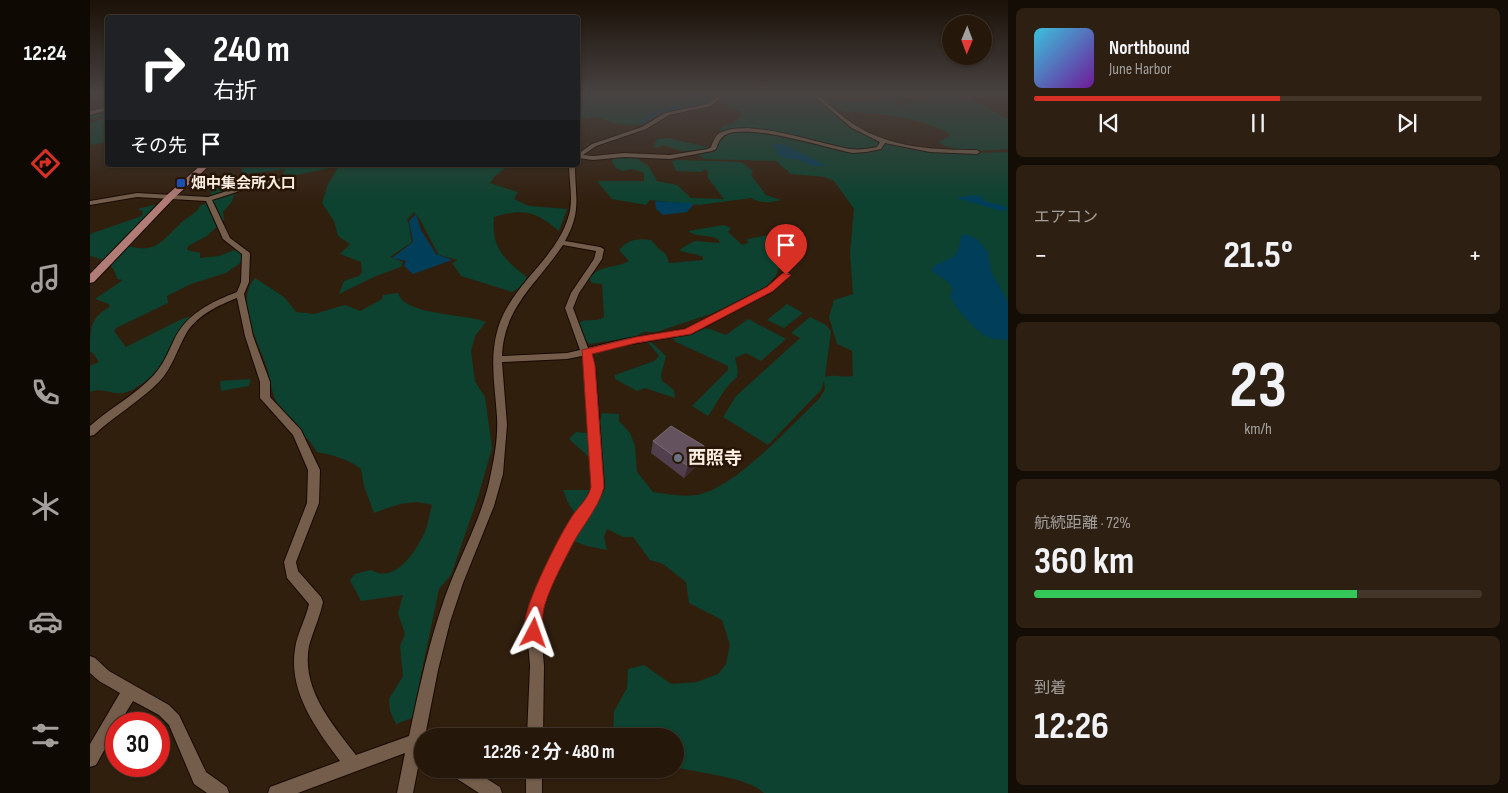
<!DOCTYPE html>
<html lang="ja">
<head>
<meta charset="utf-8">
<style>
  body { margin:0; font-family:"Sofia Sans Condensed","Noto Sans JP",sans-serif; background:#2d2013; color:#f1f3f6; height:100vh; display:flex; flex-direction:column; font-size:19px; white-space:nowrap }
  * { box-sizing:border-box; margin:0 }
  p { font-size:16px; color:#a39f9c }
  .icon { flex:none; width:28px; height:28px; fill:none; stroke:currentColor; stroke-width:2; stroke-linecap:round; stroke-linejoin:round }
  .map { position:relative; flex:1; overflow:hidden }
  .drawer { display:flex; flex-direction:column; gap:8px; padding:8px; background:#140d06; width:500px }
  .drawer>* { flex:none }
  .hud { position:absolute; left:15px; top:15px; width:475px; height:152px; border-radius:5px; box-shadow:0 1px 4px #0004,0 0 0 1px #42362b; background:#202124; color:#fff; overflow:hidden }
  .needle { width:32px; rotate:181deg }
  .buttons { position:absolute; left:852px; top:15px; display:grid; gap:10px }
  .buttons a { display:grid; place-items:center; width:50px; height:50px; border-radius:50%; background:#25170a; box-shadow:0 1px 4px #0004,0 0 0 1px #42362b; font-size:25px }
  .speed { position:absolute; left:15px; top:712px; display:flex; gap:10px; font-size:25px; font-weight:700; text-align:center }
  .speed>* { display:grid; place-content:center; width:65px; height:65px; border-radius:50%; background:#25170a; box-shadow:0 1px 4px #0004,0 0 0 1px #42362b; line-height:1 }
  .speed .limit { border:8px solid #d22; background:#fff; color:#111 }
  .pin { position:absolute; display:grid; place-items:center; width:42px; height:42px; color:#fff; margin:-51px -21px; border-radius:50% 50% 50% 0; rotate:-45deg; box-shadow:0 0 5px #0007 }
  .pin .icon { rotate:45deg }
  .me { position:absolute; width:55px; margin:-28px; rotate:4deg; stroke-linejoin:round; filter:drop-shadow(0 0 4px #0008) }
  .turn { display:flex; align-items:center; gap:18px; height:105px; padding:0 25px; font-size:22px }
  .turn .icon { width:65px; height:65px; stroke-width:2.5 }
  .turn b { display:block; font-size:35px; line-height:42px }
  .then { display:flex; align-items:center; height:48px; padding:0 25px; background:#0003; gap:10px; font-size:19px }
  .big { font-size:38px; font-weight:700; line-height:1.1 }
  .drawer .tile { flex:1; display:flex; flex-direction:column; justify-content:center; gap:8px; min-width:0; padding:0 18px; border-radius:8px; background:#2d2013 }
  .drawer .dial { align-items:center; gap:0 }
  .dial b { font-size:65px; line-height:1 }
  .song { display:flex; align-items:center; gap:15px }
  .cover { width:60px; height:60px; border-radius:8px; background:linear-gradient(135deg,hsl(190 70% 55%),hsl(280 70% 35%)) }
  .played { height:5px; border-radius:2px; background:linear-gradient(90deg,#d93025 55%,#42362b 55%) }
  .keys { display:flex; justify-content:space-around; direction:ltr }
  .heat { display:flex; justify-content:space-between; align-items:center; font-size:28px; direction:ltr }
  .charge { height:8px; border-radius:4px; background:linear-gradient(90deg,#34c759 72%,#42362b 0) }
  .trip { position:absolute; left:324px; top:728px; width:270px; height:50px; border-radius:25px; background:#25170a; box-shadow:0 1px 4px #0004,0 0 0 1px #42362b; font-weight:700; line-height:50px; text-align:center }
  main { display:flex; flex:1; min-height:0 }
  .menu { display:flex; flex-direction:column; width:90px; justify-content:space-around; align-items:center; background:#0f0904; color:#a39f9c }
  .menu .icon { width:35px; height:35px }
  .menu .selected { color:#d93025 }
  .menu b { font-size:22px; color:#f1f3f6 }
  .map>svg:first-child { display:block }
</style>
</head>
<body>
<main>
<nav class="menu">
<b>12:24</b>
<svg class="icon selected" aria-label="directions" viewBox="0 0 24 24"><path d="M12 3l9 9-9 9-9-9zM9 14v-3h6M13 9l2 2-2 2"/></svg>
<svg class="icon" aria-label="music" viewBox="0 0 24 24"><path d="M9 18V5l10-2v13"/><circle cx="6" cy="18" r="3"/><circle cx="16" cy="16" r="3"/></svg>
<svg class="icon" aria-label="phone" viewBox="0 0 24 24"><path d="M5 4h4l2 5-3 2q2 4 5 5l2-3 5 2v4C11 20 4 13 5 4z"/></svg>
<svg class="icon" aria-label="climate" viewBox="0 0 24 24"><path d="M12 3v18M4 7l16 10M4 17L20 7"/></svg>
<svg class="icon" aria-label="car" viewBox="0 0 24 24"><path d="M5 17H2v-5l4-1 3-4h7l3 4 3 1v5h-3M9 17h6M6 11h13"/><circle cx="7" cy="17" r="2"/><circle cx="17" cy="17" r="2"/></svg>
<svg class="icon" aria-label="filters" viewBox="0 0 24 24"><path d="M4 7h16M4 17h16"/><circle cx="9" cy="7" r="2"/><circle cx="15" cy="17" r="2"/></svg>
</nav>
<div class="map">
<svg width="918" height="793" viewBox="0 0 918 793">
  <rect width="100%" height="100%" fill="#311f0e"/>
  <g fill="#0c422f">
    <polygon points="488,93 602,93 593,103 564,111 547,125 527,124 508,117 488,119"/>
    <path d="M 638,93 L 720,93 L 765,131 L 788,140 L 856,154 L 918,152 L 918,793 L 674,793 C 658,777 608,773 585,767 L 585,736 L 523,736 L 524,711 L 537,688 L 538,669 L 554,665 L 581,684 L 607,682 L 628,674 L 636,664 L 640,645 L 632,620 L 599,603 L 596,582 L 573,564 L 560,560 L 543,537 L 533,537 L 517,529 L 514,537 L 517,550 L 497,546 L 481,540 L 494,519 C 481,512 478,503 473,490 L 504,490 L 500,458 L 479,439 L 486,432 L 497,433 L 509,425 L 512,413 L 529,414 L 529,421 L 540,433 L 545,446 L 547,472 L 563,492 C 577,494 592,497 606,495 C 644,490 702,424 730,398 L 735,389 L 734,381 L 731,390 L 678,445 L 633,417 L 646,396 L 710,338 L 701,333 L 720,317 L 736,325 L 741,331 L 735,377 C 745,374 753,378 763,376 L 762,351 L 747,344 L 739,317 L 744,300 L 763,294 L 760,253 L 764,209 L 744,181 L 735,177 L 701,174 L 686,161 L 615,159 L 606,153 L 623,150 L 592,151 L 572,145 L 568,148 L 563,147 L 567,139 L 578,138 L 621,148 L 632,126 L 642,124 L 651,116 L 651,111 L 627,102 Z"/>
    <path d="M 802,93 L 821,93 L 803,103 L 810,106 C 828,99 853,92 872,96 C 888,99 904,112 918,119 L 918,149 C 897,150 867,155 848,142 L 860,136 L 860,134 C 829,116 789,114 754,111 L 745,108 L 736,100 C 755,99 787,106 802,93 Z"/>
    <polygon points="13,111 17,112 17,142 1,145 0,124 13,118 11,115 9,117 0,120 0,114"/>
    <path d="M 538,156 L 549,157 L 548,159 L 559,167 L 567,181 L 587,185 L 601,198 L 634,199 L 618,178 L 618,171 L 615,169 L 611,172 L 586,171 L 582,161 L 587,160 L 651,162 L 663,171 L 661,175 L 676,195 L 691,200 C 680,203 670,203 661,198 L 609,205 L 560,200 L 556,205 L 522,199 L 507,181 L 554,181 L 554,173 L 542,169 L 533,171 L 526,168 L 522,162 L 523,158 Z"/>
    <path d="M 147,165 L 419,165 L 405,176 L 400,183 L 428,192 L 424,199 L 439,206 L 477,209 L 469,231 C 446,211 433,208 404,217 C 401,247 414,260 437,277 L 434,285 L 422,292 L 371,276 L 362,263 L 368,260 L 349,255 C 342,244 332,220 324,212 L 317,220 C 321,227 319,234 322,242 L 300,257 L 313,262 L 311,267 L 286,276 L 249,294 L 254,281 L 269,276 L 272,272 L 271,262 L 250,254 L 260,244 L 248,236 L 244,221 L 232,203 L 238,184 L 249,166 L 192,178 L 195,169 L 157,174 L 152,172 L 152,167 Z"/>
    <path d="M 137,173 L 144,173 L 149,183 L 141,203 L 133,212 L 134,220 L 117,236 L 98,246 L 97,250 L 110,253 L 110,258 L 129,256 L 144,250 L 151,253 L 153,261 L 136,273 L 101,284 L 77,296 L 78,303 L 26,328 L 24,331 L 36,347 L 92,319 L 105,315 C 88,342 69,380 37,392 C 24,397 13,386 0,392 L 0,366 L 9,362 L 3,353 L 0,352 C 0,330 0,317 20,307 L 19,304 L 5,299 L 33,280 L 27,279 C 24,264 14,259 0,256 L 0,234 L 52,216 L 53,211 L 47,209 L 72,203 L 30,244 C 65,254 67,246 90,224 C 97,217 106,214 110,206 L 122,200 L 122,196 L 115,176 L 123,174 L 127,179 L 139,177 Z"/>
    <path d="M 633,225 L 641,228 L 638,232 L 652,245 L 658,243 L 657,239 L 685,234 L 701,239 L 699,243 L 692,244 L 699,252 L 690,254 L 688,258 L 691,263 L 686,275 L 676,287 L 623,313 L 566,332 L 554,332 L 544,337 L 499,344 L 492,336 L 487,324 C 495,317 506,323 514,317 C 513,305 513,296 512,284 L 502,283 L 499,279 C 509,264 525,269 539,261 L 529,250 C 538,239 548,238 561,240 L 570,250 L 576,254 L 579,263 L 613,260 L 613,257 C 605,253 597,254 589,250 L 604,241 L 630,243 L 628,239 C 618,234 607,238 598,231 Z"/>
    <path d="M 165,278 L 194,297 L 206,312 L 224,314 L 255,305 L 270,311 L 292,299 L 293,295 L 308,293 C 315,316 374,313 396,322 L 385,336 L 381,351 L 385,381 L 395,397 L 402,448 L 388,497 L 361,575 L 349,589 L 322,718 L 306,724 L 300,711 L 299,699 L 313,676 L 310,646 L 315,634 L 308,613 L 313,595 L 271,601 L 260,580 L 265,574 L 281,570 C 304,584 324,554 333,536 C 338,527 339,515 342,505 C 322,498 303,506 284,513 L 274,486 L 271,469 C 258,459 243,455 227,452 C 217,434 198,423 188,405 C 181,393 181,381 177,368 C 169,344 144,300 165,278 Z"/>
    <polygon points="697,304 713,313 694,328 677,320"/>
    <path d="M 658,319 L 696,339 L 671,361 L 656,353 L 645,358 L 648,371 L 647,377 C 634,387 628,402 618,416 L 602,406 L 638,370 L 638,366 L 586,342 L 582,338 L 585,332 C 603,324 619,328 636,335 Z"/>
    <polygon points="559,340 576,356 571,375 572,381 584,390 585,398 555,388 547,391 525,379 525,375 564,361 569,356 557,341"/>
    <polygon points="161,379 159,386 131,391 130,381"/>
  </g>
  <g fill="#003e59">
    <polygon points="602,93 631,94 614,105 571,113 552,125 547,125 564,111 593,103"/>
    <polygon points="683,143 694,145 737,166 723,166 708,159 699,159 686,154 687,149 683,147"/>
    <polygon points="882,195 892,196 894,201 915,206 918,210 911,211 866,198"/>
    <polygon points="565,201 600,203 604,204 597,212 573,215 566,209"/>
    <polygon points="326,214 331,230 346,254 362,260 323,274 314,266 316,261 302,258 323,242 319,221"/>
    <path d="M 874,234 L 887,239 L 898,252 L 901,271 L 918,302 L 918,340 C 912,339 904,340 898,337 C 886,332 865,308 860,296 L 863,289 L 858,282 L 841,270 C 853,255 868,267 871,236 Z"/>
  </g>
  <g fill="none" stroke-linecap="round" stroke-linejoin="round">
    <g stroke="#180800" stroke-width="2">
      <g id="minor">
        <path d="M 632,93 L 637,93 L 621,106 L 579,115 L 556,129 L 506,146 L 493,155 L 503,156 L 534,153 L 580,155 L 618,149 L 621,147 C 623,141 626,134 632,132 C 662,119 728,144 760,149 C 769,150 778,149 787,147 L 790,142 L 762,128 L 720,93 L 725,93 L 729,96 C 741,105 752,117 765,125 C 800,148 846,150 887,150 L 890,152 L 887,154 L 840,152 L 795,143 L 791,149 L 776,152 L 762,153 C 733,147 662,124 637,134 C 630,137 628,143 626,149 L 622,151 L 580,159 L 534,157 L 503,160 L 488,158 L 488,154 L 502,144 L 552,127 L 575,113 L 617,104 Z"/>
        <polygon points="866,93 872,93 883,98 879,99"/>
        <polygon points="18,107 18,110 0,115 0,111"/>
        <path d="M 479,165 L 485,165 C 485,197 492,211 475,241 L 510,247 L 514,249 L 512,259 L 489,293 L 483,308 L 498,348 L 535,339 L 596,329 L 677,287 L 693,273 L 699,273 L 700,275 L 683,291 L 601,334 L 535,345 L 500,353 L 505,365 L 514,487 C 509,503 498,514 490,528 C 475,554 462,582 452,610 L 450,620 L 454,666 L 453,736 L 437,736 L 440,666 L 436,620 L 438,610 L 465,550 L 482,519 L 497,498 L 502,487 L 495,365 L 492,356 L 477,359 L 412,362 L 417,425 L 413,474 L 404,506 L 373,583 L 360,622 L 348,670 L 335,736 L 332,736 L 332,747 L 323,793 L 307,793 L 315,753 L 208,793 L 178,793 L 180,787 L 250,761 C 226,729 198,691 205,649 C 207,633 216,619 219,604 L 197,578 L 194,562 L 217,503 L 218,470 L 203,435 L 170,398 L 170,382 L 155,336 L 147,298 C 129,305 108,315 97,332 C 87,349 83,367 69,382 C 49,402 24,416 4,435 L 0,436 L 0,426 C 20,408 45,395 63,376 C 73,365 78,353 84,340 C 96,314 121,302 147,292 L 151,282 L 152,254 L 133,239 L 116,201 L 47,197 L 0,205 L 0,201 L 47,193 L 118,197 L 153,186 L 200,176 L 203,178 L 156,189 L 122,200 L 140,238 L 160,253 L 159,282 L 154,294 L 163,336 L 180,382 L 180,397 L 211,430 L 230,470 L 229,503 L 206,562 L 208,571 L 231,597 L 233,602 C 230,617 223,631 219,646 C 211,689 242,724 266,755 L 319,736 C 329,689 339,642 355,597 C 370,555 393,517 401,473 C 405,455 408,436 407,417 C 405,386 399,358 408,328 C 421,285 465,260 478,218 C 484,201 479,182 479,165 ZM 473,245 L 506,251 L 504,259 L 481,293 L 475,308 L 490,350 L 477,353 L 412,356 C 414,306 448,283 473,245 Z"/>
        <polygon points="0,656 5,658 19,671 79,705 89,715 116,772 137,787 139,793 117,793 104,784 79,725 69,715 43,701 29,724 26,724 26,729 6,765 0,767 0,744 30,693 9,681 0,673"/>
        <polygon points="359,769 381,769 410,787 412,793 389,793 361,775"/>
        <rect x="436" y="769" width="16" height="24"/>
      </g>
    </g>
    <g stroke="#180800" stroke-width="2">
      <polygon id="major" points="111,165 120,165 84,198 4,282 0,283 0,274 78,194"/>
    </g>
    <use href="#minor" fill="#745e4b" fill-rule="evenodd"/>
    <use href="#major" fill="#b27c76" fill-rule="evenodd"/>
  </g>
  <polygon fill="#523f4e" points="563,441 609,464 594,478 561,453"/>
  <polygon fill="#3d2a2e" points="614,452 609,464 594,478 598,466"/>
  <polygon fill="#64525e" stroke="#7b6a73" points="581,426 614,446 614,452 598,466 563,441"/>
  <linearGradient id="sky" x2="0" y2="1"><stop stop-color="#1b1108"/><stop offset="0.46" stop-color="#484241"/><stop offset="1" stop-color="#484241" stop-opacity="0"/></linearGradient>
  <rect width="918" height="204" fill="url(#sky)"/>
  <path fill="#d93025" stroke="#8d1f18" d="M 693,273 L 701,275 L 683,291 L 601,334 L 546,343 L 502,354 L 505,365 L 514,487 C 508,510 489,529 479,551 C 470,568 461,586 455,604 C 451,616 454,629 450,638 L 444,641 L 438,638 C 436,633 434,626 435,620 C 438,598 470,534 483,515 C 490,505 498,499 501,487 L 492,350 L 546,337 L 595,329 L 677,287 Z"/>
  <rect fill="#1a4fb4" stroke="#271505" stroke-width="2" x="86" y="178" width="10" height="10" rx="2.5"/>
  <circle fill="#6b7280" stroke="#271505" stroke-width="2" cx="588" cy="458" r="5"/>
  <g text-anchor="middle" stroke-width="5" stroke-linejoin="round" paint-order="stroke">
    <g font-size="15" font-weight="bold" fill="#faede2" stroke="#271505" text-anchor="start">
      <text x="101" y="188">畑中集会所入口</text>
    </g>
    <g font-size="18" font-weight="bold" fill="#faede2" stroke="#271505" text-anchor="start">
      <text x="598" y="464">西照寺</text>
    </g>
  </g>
</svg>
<div class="buttons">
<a><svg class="needle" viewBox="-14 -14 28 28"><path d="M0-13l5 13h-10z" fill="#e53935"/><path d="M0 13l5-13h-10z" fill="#a39f9c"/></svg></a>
</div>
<div class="speed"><div class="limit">30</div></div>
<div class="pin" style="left:696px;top:275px;background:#d93025"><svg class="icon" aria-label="arrive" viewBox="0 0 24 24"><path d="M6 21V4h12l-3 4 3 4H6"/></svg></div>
<svg class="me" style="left:444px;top:633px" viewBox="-20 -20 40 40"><path d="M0-17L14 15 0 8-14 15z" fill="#d93025" stroke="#fff" stroke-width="4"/></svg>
<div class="trip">12:26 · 2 分 · 480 m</div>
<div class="hud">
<div class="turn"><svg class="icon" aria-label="right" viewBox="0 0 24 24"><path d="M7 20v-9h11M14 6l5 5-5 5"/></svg><div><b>240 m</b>右折</div></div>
<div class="then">その先<svg class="icon" aria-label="arrive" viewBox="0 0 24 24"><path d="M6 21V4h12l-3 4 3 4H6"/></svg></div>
</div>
</div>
<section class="drawer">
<div class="tile">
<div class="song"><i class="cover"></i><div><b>Northbound</b><p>June Harbor</p></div></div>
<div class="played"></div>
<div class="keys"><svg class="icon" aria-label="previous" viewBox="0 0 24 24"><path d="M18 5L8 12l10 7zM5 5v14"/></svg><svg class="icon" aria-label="pause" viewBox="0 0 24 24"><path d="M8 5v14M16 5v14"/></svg><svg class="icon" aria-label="next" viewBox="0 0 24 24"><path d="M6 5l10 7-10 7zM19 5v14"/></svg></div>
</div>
<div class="tile"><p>エアコン</p>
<div class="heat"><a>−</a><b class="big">21.5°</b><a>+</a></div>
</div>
<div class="tile dial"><b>23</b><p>km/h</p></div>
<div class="tile"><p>航続距離 · 72%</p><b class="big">360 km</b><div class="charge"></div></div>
<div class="tile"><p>到着</p><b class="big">12:26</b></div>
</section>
</main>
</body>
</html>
